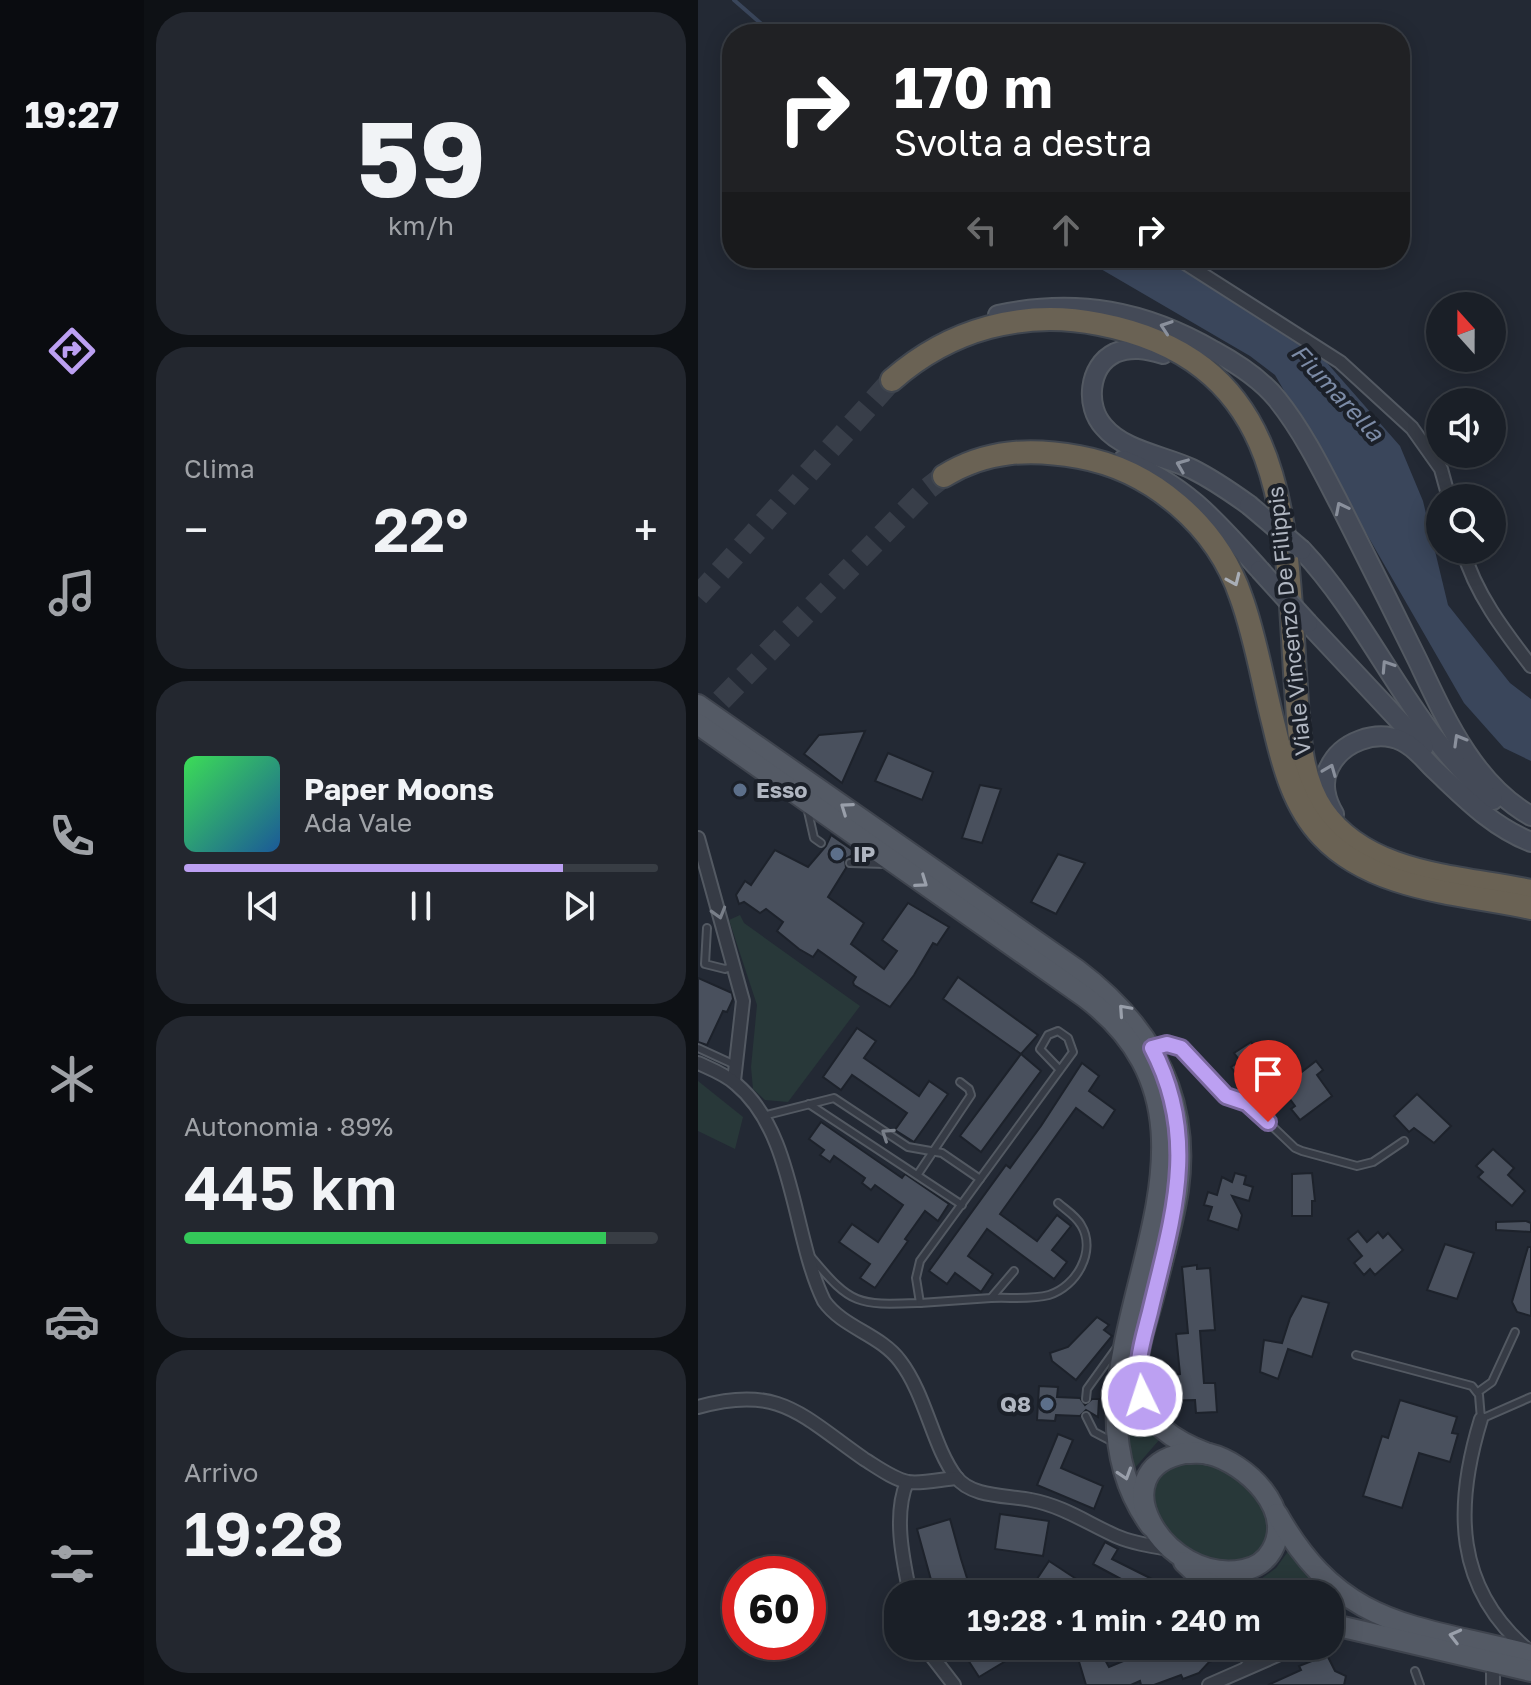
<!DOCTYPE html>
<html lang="it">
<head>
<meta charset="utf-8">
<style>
  body { margin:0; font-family:"Golos Text",sans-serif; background:#23272f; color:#f1f3f6; height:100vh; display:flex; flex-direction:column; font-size:30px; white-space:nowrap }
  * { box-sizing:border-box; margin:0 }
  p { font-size:26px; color:#9fa2a7 }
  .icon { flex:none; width:44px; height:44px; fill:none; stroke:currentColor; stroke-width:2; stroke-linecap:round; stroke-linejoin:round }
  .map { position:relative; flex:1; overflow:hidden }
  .sheet { display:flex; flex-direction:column; gap:12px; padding:12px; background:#0e1115; width:554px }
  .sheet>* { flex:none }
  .hud { position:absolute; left:24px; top:24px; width:688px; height:244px; border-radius:32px; box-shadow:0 4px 20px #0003,0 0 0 2px #383d44; background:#202124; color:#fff; overflow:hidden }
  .needle { width:52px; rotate:339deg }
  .fabs { position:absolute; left:728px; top:292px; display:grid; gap:16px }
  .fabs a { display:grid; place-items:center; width:80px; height:80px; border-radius:50%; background:#1a1f27; box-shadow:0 4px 20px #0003,0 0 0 2px #383d44; font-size:40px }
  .speed { position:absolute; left:24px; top:1556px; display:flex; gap:16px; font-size:40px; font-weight:700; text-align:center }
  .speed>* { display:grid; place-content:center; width:104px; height:104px; border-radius:50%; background:#1a1f27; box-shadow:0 4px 20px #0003,0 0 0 2px #383d44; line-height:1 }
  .speed .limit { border:12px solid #d22; background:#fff; color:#111 }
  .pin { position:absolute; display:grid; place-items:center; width:68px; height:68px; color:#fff; margin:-82px -34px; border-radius:50% 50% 50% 0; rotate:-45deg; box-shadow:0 0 8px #0007 }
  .pin .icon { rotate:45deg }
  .me { position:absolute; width:88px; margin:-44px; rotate:356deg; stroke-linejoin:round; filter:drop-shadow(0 0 6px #0008) }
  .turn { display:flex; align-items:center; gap:28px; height:168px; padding:0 40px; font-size:36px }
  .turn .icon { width:104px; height:104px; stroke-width:2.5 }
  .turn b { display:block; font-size:56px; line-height:68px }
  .lanes { display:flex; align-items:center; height:76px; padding:0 40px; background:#0003; justify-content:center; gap:40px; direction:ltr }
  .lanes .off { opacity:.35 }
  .big { font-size:60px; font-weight:600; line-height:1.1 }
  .sheet .tile { flex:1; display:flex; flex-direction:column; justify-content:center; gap:12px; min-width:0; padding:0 28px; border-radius:32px; background:#23272f }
  .sheet .dial { align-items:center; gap:0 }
  .dial b { font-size:104px; line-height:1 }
  .song { display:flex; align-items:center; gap:24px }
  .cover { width:96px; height:96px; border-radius:12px; background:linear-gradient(135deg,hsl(130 70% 55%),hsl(210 70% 35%)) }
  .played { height:8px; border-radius:4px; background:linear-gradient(90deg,#bca0f2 80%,#383d44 80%) }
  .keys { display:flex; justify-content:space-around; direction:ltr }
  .heat { display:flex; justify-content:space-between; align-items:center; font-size:44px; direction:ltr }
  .charge { height:12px; border-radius:6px; background:linear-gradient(90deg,#34c759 89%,#383d44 0) }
  .trip { position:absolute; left:186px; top:1580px; width:460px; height:80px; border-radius:32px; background:#1a1f27; box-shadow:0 4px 20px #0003,0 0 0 2px #383d44; font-weight:600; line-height:80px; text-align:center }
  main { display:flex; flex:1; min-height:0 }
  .menu { display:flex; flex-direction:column; width:144px; justify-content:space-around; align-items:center; background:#0a0c10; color:#9fa2a7 }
  .menu .icon { width:56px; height:56px }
  .menu .current { color:#bca0f2 }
  .menu b { font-size:36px; color:#f1f3f6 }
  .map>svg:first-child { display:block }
</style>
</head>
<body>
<main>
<nav class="menu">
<b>19:27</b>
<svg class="icon current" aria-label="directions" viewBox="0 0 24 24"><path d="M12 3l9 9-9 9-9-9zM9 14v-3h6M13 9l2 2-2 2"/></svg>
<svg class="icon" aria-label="music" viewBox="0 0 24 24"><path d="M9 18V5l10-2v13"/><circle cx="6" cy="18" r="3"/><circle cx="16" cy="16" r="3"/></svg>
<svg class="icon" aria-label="phone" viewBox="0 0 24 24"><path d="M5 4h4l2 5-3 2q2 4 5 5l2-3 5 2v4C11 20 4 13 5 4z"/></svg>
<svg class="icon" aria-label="climate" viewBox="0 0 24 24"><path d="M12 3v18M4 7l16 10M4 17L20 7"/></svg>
<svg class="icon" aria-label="car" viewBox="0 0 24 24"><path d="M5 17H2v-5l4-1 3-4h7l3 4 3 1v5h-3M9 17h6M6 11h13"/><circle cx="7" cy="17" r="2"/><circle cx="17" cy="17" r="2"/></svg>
<svg class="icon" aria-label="filters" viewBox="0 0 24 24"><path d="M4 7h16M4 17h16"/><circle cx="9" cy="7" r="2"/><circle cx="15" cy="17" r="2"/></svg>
</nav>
<section class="sheet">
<div class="tile dial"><b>59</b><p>km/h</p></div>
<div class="tile"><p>Clima</p>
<div class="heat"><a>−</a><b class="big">22°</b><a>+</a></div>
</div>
<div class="tile">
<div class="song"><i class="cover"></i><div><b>Paper Moons</b><p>Ada Vale</p></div></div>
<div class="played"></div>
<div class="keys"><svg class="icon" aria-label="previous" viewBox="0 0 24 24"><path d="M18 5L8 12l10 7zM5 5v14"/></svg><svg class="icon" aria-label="pause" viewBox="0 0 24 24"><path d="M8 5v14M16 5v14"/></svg><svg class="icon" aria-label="next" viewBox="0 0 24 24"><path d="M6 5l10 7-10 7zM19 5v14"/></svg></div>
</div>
<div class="tile"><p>Autonomia · 89%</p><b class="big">445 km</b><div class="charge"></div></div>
<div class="tile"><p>Arrivo</p><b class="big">19:28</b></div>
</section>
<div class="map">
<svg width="833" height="1685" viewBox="0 0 833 1685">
  <rect width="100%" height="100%" fill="#232934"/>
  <g fill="#283839">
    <polygon points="42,915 46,923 162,1006 90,1102 67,1100 55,1089 53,1067 59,1005 31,920"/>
    <polygon points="0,1081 45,1117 37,1149 0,1131"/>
    <polygon points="431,1376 439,1411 461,1440 436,1469 432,1469 426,1433"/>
    <path d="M 478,1462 C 486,1462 495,1461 503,1463 C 531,1468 571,1498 572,1529 C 572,1536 567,1546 565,1553 C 556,1557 545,1564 536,1565 C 498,1570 440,1516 458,1478 C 462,1471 471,1466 478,1462 Z"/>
    <polygon points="591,1550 630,1594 550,1594 531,1586 563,1579 578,1568"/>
  </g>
  <polygon fill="#3a465b" points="384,258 469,258 623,356 702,446 725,501 750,605 812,683 833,699 833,761 806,748 766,703 577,375 552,356"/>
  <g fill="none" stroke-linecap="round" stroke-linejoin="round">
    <polyline stroke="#3a465b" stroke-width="4" points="36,0 75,34"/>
  </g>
  <g fill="#49505d" stroke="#1d222b" stroke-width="2">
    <polygon points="167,731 144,783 106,754 121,735"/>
    <polygon points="190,753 235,772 224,800 177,781"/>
    <polygon points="282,785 303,789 284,843 264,838"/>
    <polygon points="133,835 159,853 147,859 148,868 130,897 166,923 153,944 186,969 199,951 184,940 210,903 251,927 239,945 235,943 216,975 192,1007 156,985 155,982 158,977 120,950 115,957 101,949 79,931 85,922 68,909 62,913 46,902 41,904 38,895 47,881 53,885 77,850 110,867 128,846"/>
    <polygon points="360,854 387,863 358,914 333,902"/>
    <polygon points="260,977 340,1035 323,1054 245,999"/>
    <polygon points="0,978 34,993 35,999 29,1012 25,1011 9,1045 0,1042"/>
    <polygon points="159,1028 178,1041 166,1058 221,1096 231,1081 250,1094 216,1142 197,1130 209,1113 154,1075 143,1090 125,1077"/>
    <polygon points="553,1042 558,1049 568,1042 592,1081 618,1061 625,1070 619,1075 634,1096 602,1120 593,1109 597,1106 578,1080 562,1091 555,1081 547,1087 533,1067 542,1061 536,1053"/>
    <polygon points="323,1054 343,1071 283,1152 262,1136"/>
    <polygon points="384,1063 401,1076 391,1091 417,1110 405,1128 378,1108 302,1214 339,1241 359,1215 373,1226 354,1250 369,1262 356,1279 289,1229 270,1256 295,1274 283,1292 257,1273 249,1284 231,1271 308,1165 312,1168 343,1126"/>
    <polygon points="719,1094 753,1126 736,1143 716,1128 711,1132 696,1116"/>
    <polygon points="123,1122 204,1178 207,1174 251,1204 240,1221 227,1211 207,1239 210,1241 177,1288 162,1278 172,1264 141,1242 154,1224 180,1242 205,1205 177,1185 173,1190 164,1183 167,1178 136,1156 132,1162 122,1155 126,1150 111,1139"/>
    <polygon points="795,1149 816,1168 810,1175 827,1191 814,1206 780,1177 785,1172 778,1166"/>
    <polygon points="537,1173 548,1176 546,1184 555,1187 551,1201 534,1196 544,1215 540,1230 510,1220 514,1207 506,1205 510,1192 519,1195 524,1177 534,1182"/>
    <polygon points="614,1173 617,1201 614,1201 614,1216 594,1216 594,1174"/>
    <polygon points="828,1221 833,1223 833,1232 798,1230 798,1222"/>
    <polygon points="660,1231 669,1242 680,1232 685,1238 690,1233 705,1250 677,1275 672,1269 666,1275 656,1263 664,1256 650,1239"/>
    <polygon points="747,1244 776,1253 759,1299 729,1290"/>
    <polygon points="830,1247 833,1247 833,1316 819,1312 814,1302"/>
    <polygon points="499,1265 499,1269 512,1268 517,1330 502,1331 506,1383 517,1383 519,1412 498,1413 497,1400 459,1401 457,1396 455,1377 482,1374 478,1334 490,1333 484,1267"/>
    <polygon points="604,1296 631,1303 614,1357 590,1349 580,1379 562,1372 566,1340 584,1343 592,1318"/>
    <polygon points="399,1317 411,1325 406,1330 414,1336 378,1380 354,1361 352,1353 370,1347"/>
    <polygon points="341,1386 360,1387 359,1397 382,1398 387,1405 394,1399 401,1399 400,1417 388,1410 382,1416 358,1415 357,1421 339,1420"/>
    <polygon points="702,1400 759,1417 754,1433 760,1434 752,1462 721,1453 704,1508 665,1496 684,1436 690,1438"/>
    <polygon points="360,1434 375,1440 363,1468 405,1486 396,1509 339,1485"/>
    <polygon points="302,1514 351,1521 345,1556 297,1549"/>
    <polygon points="252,1519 263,1559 274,1594 237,1594 230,1569 219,1529"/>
    <polygon points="407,1542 420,1549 414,1559 484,1594 430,1594 418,1587 423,1579 395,1564"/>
    <polygon points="351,1561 401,1594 329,1594"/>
    <polygon points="261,1646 303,1646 311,1659 281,1677"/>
    <polygon points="436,1646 527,1646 531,1655 511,1662 501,1673 485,1679 483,1675 456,1685 443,1685 442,1681 433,1685 388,1685 379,1655 401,1649 411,1667 440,1655"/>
    <polygon points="629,1655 637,1671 648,1676 646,1685 570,1685 603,1670 601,1666"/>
  </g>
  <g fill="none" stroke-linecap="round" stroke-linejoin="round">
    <g stroke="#383e49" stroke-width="22" stroke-dasharray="22 11" stroke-linecap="butt">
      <polyline points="0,596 194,380"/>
      <polyline points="0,724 228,490 246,476"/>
    </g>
    <g stroke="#535962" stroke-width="10">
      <g id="lane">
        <polyline points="109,807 116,838 123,843"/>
        <polyline points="152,863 188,864"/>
        <polyline points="9,928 7,964 27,969 36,966"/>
        <polyline points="458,1047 469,1044 483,1048 528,1096 552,1105 597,1148 604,1151 659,1166 675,1162 706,1141"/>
        <polyline points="0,1048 37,1065"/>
        <polyline points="111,1104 264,1205"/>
        <polyline points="65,1116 136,1098 210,1147 244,1153 282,1179"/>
        <polyline points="220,1174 273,1095 271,1089 262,1082"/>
        <path d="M 114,1258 C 154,1306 160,1305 222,1303 L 218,1278 L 222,1261 L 375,1052 L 370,1038 L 360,1031 L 350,1035 L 342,1049 L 362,1070"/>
        <path d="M 293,1298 C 312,1297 333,1300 351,1295 C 378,1287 399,1251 383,1225 C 378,1216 368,1210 360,1203"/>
        <polyline points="222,1303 293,1298 316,1271"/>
        <polyline points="658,1355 774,1386 781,1395 783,1419 833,1397"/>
        <polyline points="780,1392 794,1382 817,1332"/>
        <polyline points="388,1399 389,1389 420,1346"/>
        <polyline points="388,1416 396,1432 419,1444"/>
        <polyline points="717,1671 722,1685"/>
      </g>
    </g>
    <g stroke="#535962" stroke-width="16">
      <g id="street">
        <polyline points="479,258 642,362 714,428 743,469 751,498"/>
        <path d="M 765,550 C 777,593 806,631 833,666"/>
        <polyline points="0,838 45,1001 36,1081"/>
        <path d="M 0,1063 C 13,1069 27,1074 38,1084 C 97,1133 94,1235 126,1301 C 145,1328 182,1334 202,1361 C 228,1395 235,1447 258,1477 C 274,1498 310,1495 333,1500 C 365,1506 389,1523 418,1536 C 434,1543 453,1546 471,1549"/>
        <path d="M 0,1407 C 81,1384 103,1415 166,1459 C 179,1467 195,1479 210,1482 C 225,1484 244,1479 259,1478"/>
        <path d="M 783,1419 C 756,1507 756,1588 831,1651"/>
        <path d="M 209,1482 C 195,1515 205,1560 212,1594"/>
        <polyline points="226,1646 256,1685"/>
        <polyline points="549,1667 558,1656 558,1646"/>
        <polyline points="511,1685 600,1646"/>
        <polyline points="795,1685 795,1662"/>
      </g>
    </g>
    <g stroke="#535962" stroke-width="22">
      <g id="secondary">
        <path d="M 300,315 C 379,298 447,311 516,351 C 538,363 563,379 579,399 C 604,430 623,468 641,503 C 668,556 694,608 720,661 C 747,718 776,784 833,816"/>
        <path d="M 465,354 C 449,349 433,346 417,353 C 390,366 387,407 406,427 C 426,451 467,456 494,469 C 514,479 533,492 551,505"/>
        <path d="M 425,460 C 487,484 519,522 562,570"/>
        <path d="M 604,550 C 676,627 713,732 795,800"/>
        <polyline points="610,623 726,747"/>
        <path d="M 636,814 C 628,801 623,783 631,768 C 643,742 678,729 704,741 C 717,747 726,759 736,769 C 767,798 793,826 833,842"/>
      </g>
    </g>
    <g stroke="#3f444e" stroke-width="24">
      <g id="primary">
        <path d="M 0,705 L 379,970 C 452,1025 493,1096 480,1190 C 475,1223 465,1257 457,1290 C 450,1319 435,1355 440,1385 C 447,1424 477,1441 510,1454"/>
        <path d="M 0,724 L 387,997 C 581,1144 333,1363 453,1526"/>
        <path d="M 487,1453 C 494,1453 504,1452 511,1454 C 548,1463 597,1510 574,1550 C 568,1561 557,1568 545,1570 C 466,1585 399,1470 487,1453 Z"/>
        <path d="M 579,1514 C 645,1630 716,1624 833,1655"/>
        <polyline points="486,1562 505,1580 528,1594"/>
        <polyline points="632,1624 833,1671"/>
      </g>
    </g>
    <g stroke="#40464f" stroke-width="26">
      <g id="highway">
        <path d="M 194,380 C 252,329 325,309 401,324 C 597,362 587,529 598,688 C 601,728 601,776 625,811 C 670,876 762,876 833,891"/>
        <path d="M 246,476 C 288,450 333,448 381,457 C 454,470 519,526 543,597 C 558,638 565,684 576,726 C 585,765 596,807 624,836 C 676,891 764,893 833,908"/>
      </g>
    </g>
    <use href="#lane" stroke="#363b45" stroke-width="6"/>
    <use href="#street" stroke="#363b45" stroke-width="12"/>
    <use href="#secondary" stroke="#444a57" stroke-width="18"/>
    <use href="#primary" stroke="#545a65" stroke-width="20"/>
    <use href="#highway" stroke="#6a6254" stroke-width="22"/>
    <g stroke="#535962" stroke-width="22" stroke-linecap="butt">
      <g id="secondary-bridge">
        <polyline points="551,505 604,550"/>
        <polyline points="562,570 610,623"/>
      </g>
    </g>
    <use href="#secondary-bridge" stroke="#444a57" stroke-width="18"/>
  </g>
  <defs><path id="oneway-chevron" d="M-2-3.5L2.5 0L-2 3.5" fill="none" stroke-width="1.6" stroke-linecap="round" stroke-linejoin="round" transform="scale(2)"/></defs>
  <g stroke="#8a909c">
    <use href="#oneway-chevron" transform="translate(468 327) rotate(-161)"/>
    <use href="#oneway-chevron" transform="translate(484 465) rotate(-158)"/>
    <use href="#oneway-chevron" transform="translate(643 508) rotate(-117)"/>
    <use href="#oneway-chevron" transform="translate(689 666) rotate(-123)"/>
    <use href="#oneway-chevron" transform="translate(761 740) rotate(-120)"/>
    <use href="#oneway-chevron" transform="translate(632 770) rotate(-68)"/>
  </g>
  <use stroke="#a9aeb6" href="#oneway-chevron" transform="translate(536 580) rotate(66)"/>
  <g stroke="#999faa">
    <use href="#oneway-chevron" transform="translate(148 808) rotate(-145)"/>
    <use href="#oneway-chevron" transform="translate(224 882) rotate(35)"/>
    <use href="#oneway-chevron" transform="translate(426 1010) rotate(-132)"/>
    <use href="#oneway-chevron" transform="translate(427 1474) rotate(72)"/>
    <use href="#oneway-chevron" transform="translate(757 1636) rotate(-166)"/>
  </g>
  <g stroke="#797f89">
    <use href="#oneway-chevron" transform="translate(21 913) rotate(74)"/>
    <use href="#oneway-chevron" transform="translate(189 1134) rotate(-146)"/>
  </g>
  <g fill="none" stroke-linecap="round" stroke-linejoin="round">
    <g stroke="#7a689d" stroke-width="20">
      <path id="route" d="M 444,1396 C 435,1367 445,1340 452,1312 C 474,1219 502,1139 454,1048 L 469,1044 L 483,1048 L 528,1096 L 549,1103 L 570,1122"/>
    </g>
    <use href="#route" stroke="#bca0f2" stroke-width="14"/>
  </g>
  <g fill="#5c6f8a" stroke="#1b2029" stroke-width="3">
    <circle cx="42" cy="790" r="8"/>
    <circle cx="139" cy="854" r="8"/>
    <circle cx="349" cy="1404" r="8"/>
  </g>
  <g text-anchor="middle" stroke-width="8" stroke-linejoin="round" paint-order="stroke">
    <g font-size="22" fill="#b0b6c1" stroke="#1b2029">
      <text transform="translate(591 621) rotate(-96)" y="8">Viale Vincenzo De Filippis</text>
    </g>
    <g font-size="22" font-weight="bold" fill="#b0b6c1" stroke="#1b2029" text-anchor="start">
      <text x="58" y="798">Esso</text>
      <text x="155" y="862">IP</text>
      <text x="333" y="1412" text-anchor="end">Q8</text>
    </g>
    <g font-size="24" font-style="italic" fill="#7c8ba6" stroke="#1b2029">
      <text transform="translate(639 393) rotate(47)" y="8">Fiumarella</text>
    </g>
  </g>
</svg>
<div class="fabs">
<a><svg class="needle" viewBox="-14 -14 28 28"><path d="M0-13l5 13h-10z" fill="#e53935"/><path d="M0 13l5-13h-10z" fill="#9fa2a7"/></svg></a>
<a><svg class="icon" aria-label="sound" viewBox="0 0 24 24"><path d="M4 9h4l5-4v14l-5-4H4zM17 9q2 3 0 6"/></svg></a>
<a><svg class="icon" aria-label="search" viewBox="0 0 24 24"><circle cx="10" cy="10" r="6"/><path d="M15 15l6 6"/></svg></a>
</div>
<div class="speed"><div class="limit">60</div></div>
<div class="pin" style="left:570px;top:1122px;background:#d93025"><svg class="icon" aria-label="arrive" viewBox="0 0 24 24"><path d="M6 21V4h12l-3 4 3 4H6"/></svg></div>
<svg class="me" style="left:444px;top:1396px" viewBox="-20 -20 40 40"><circle r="17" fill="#bca0f2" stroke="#fff" stroke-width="3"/><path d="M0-11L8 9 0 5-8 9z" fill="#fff"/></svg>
<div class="trip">19:28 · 1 min · 240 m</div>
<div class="hud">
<div class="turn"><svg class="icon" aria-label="right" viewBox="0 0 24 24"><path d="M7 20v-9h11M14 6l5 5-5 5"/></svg><div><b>170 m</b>Svolta a destra</div></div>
<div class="lanes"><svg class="icon off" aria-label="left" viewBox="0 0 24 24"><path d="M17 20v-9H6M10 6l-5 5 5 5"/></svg><svg class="icon off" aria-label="ahead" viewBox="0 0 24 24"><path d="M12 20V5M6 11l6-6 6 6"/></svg><svg class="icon" aria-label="right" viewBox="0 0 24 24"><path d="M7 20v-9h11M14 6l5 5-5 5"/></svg></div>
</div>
</div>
</main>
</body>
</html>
